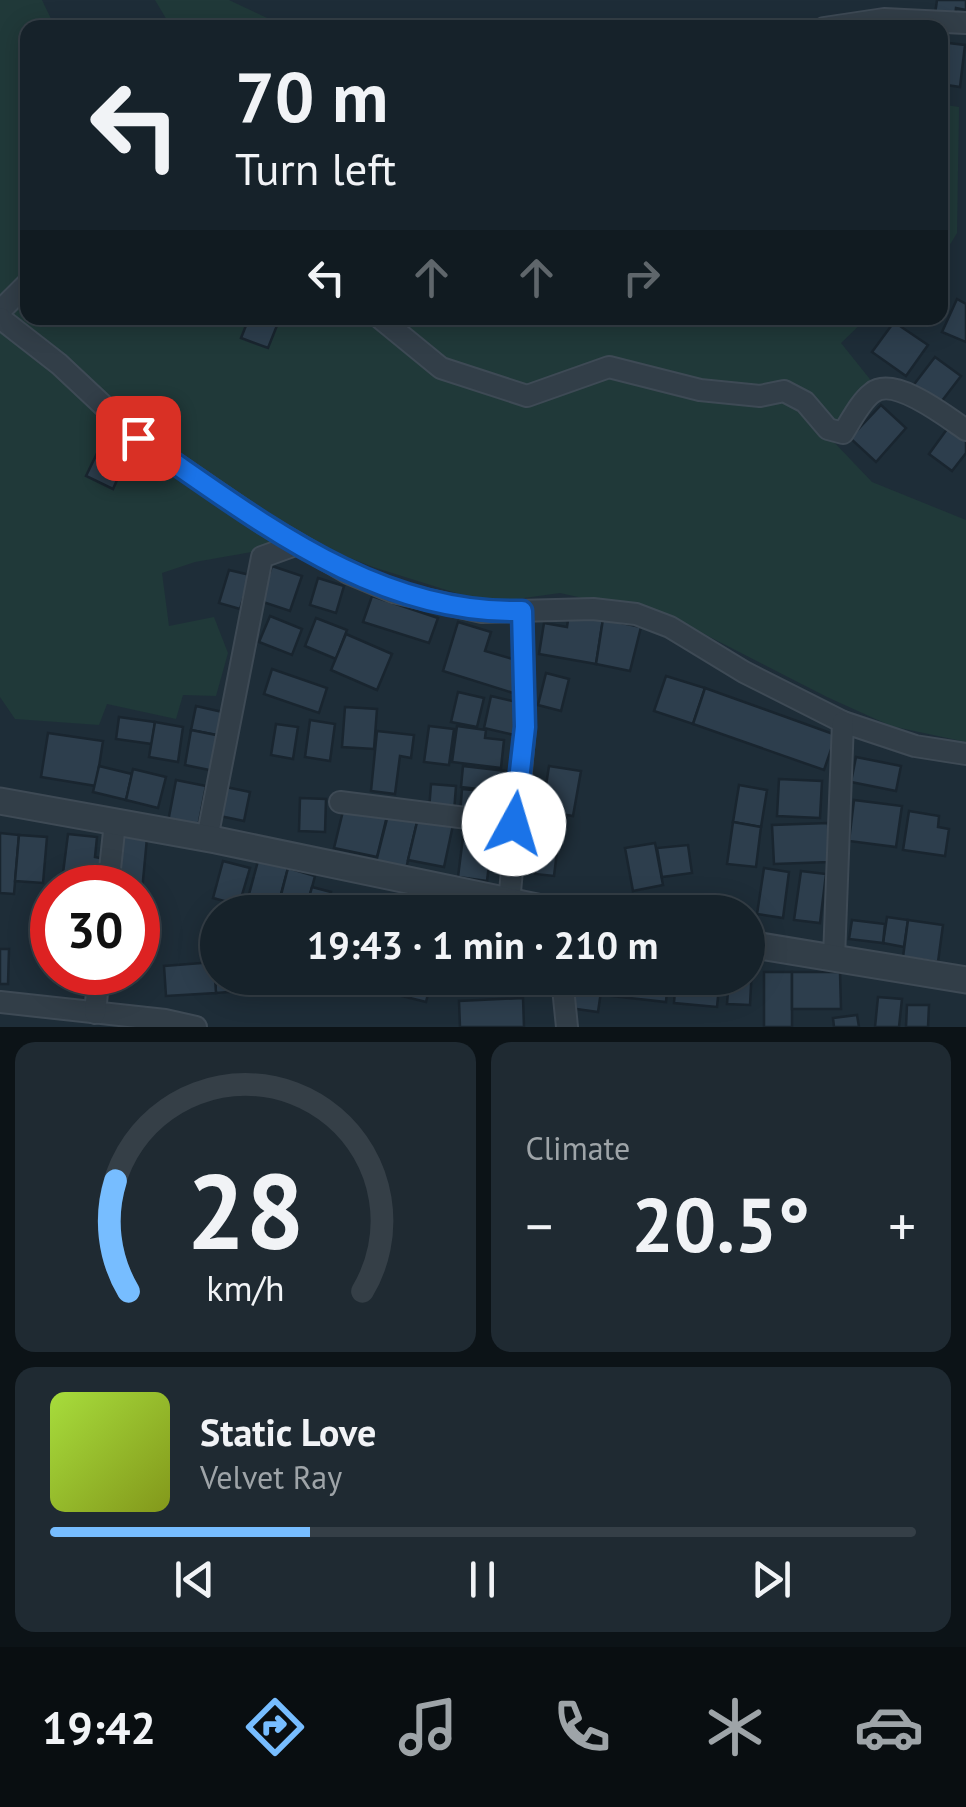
<!DOCTYPE html>
<html lang="en">
<head>
<meta charset="utf-8">
<style>
  body { margin:0; font-family:"PT Sans",sans-serif; background:#1f2a32; color:#f1f3f6; height:100vh; display:flex; flex-direction:column; font-size:38px; white-space:nowrap }
  * { box-sizing:border-box; margin:0 }
  p { font-size:32px; color:#9ea4a8 }
  .icon { flex:none; width:55px; height:55px; fill:none; stroke:currentColor; stroke-width:2; stroke-linecap:round; stroke-linejoin:round }
  .map { position:relative; height:1027px; overflow:hidden }
  .side { display:flex; flex-direction:column; gap:15px; padding:15px; background:#0c1317; flex:1 }
  .side>* { flex:none }
  .top-card { position:absolute; left:20px; top:20px; width:928px; height:305px; border-radius:20px; box-shadow:0 5px 25px #0003,0 0 0 2px #353f47; background:#16222a; color:#f1f3f6; overflow:hidden }
  .speed { position:absolute; left:30px; top:865px; display:flex; gap:20px; font-size:50px; font-weight:700; text-align:center }
  .speed>* { display:grid; place-content:center; width:130px; height:130px; border-radius:50%; background:#16222a; box-shadow:0 5px 25px #0003,0 0 0 2px #353f47; line-height:1 }
  .speed .limit { border:15px solid #d22; background:#fff; color:#111 }
  .pin { position:absolute; display:grid; place-items:center; width:85px; height:85px; color:#fff; margin:-42px; border-radius:20px; box-shadow:0 5px 15px #0006 }
  .me { position:absolute; width:110px; margin:-55px; rotate:6deg; stroke-linejoin:round; filter:drop-shadow(0 0 8px #0008) }
  .turn { display:flex; align-items:center; gap:35px; height:210px; padding:0 50px; font-size:45px }
  .turn .icon { width:130px; height:130px; stroke-width:2.5 }
  .turn b { display:block; font-size:70px; line-height:85px }
  .lanes { display:flex; align-items:center; height:95px; padding:0 50px; background:#0003; justify-content:center; gap:50px; direction:ltr }
  .lanes .off { opacity:.35 }
  .big { font-size:75px; font-weight:800; line-height:1.1 }
  .side .tile { flex:1; display:flex; flex-direction:column; justify-content:center; gap:15px; min-width:0; padding:0 35px; border-radius:20px; background:#1f2a32 }
  .side .dial { align-items:center; gap:0 }
  .dial svg { height:260px; overflow:visible; fill:none; stroke:#353f47; stroke-width:7; stroke-linecap:round; text-anchor:middle }
  .dial text { fill:#f1f3f6; stroke:none }
  .song { display:flex; align-items:center; gap:30px }
  .cover { width:120px; height:120px; border-radius:15px; background:linear-gradient(135deg,hsl(80 70% 55%),hsl(70 70% 35%)) }
  .played { height:10px; border-radius:5px; background:linear-gradient(90deg,#77bdff 30%,#353f47 30%) }
  .keys { display:flex; justify-content:space-around; direction:ltr }
  .heat { display:flex; justify-content:space-between; align-items:center; font-size:55px; direction:ltr }
  .side .tiles { flex:1; display:grid; gap:15px; grid-template-columns:1fr 1fr }
  .tile:last-child { grid-column:span 2 }
  .trip { position:absolute; left:200px; top:895px; width:565px; height:100px; border-radius:50px; background:#16222a; box-shadow:0 5px 25px #0003,0 0 0 2px #353f47; font-weight:800; line-height:100px; text-align:center }
  .dock { display:flex; height:160px; justify-content:space-around; align-items:center; background:#090e11; color:#9ea4a8 }
  .dock .icon { width:70px; height:70px }
  .dock .active { color:#77bdff }
  .dock b { font-size:45px; color:#f1f3f6 }
  .map>svg:first-child { display:block }
</style>
</head>
<body>
<div class="map">
<svg width="966" height="1027" viewBox="0 0 966 1027">
  <rect width="100%" height="100%" fill="#1e2d38"/>
  <g fill="#203939">
    <polygon points="0,0 42,0 55,27 28,28 28,149 24,161 28,165 28,318 866,319 841,343 873,383 831,439 872,482 966,520 966,742 891,726 827,697 673,618 560,593 488,603 373,567 309,542 195,562 162,573 169,626 214,617 228,653 216,696 183,695 176,719 107,704 99,725 15,719 0,697"/>
    <polygon points="155,0 229,0 286,27 171,27"/>
    <polygon points="940,104 959,107 957,233 940,261"/>
  </g>
  <g fill="#2d3e4d" stroke="#19252f" stroke-width="2.5">
    <polygon points="937,0 966,0 966,10 956,8 955,17 935,14"/>
    <polygon points="940,42 965,45 960,87 940,84"/>
    <polygon points="957,299 966,304 966,342 942,332"/>
    <polygon points="249,318 280,318 268,348 241,338"/>
    <polygon points="894,322 928,345 906,376 872,352"/>
    <polygon points="935,357 961,376 938,406 912,387"/>
    <polygon points="881,405 906,428 876,462 850,438"/>
    <polygon points="950,425 966,436 966,453 952,471 929,454"/>
    <polygon points="104,439 130,451 113,489 86,476"/>
    <polygon points="272,566 302,576 290,611 260,601"/>
    <polygon points="229,570 250,575 240,609 219,603"/>
    <polygon points="318,578 344,586 336,613 310,605"/>
    <polygon points="372,596 438,618 429,643 363,622"/>
    <polygon points="569,613 603,619 596,664 539,654 544,623 567,627"/>
    <polygon points="270,616 302,629 292,655 259,642"/>
    <polygon points="316,618 347,630 336,659 305,646"/>
    <polygon points="603,619 641,627 630,671 596,664"/>
    <polygon points="458,622 491,632 485,651 523,662 513,693 443,671"/>
    <polygon points="346,634 392,654 377,690 331,670"/>
    <polygon points="272,669 327,688 319,713 264,694"/>
    <polygon points="546,673 569,679 561,711 538,705"/>
    <polygon points="666,676 705,688 693,724 654,711"/>
    <polygon points="705,688 836,735 824,770 693,724"/>
    <polygon points="458,692 484,698 477,727 451,722"/>
    <polygon points="491,696 521,703 514,735 484,728"/>
    <polygon points="196,706 227,713 222,736 191,730"/>
    <polygon points="345,707 377,709 374,749 342,747"/>
    <polygon points="119,717 155,722 152,744 116,739"/>
    <polygon points="310,720 335,724 330,761 305,757"/>
    <polygon points="155,722 183,727 178,762 149,757"/>
    <polygon points="276,724 298,727 293,759 271,755"/>
    <polygon points="429,726 454,729 449,765 424,762"/>
    <polygon points="457,726 486,730 485,738 504,740 501,768 452,762"/>
    <polygon points="191,730 226,737 219,772 185,765"/>
    <polygon points="377,731 414,735 411,758 400,756 395,794 371,791"/>
    <polygon points="48,733 103,741 96,786 41,777"/>
    <polygon points="856,757 901,766 896,791 851,782"/>
    <polygon points="99,766 132,774 126,800 93,792"/>
    <polygon points="463,766 515,772 513,793 461,787"/>
    <polygon points="549,766 581,771 573,816 542,811"/>
    <polygon points="133,769 166,777 158,808 126,800"/>
    <polygon points="779,779 822,781 820,818 777,816"/>
    <polygon points="176,780 206,786 198,827 168,822"/>
    <polygon points="431,784 456,786 454,812 429,810"/>
    <polygon points="739,785 767,790 761,827 733,822"/>
    <polygon points="221,786 250,792 244,821 215,815"/>
    <polygon points="462,789 494,792 492,817 460,815"/>
    <polygon points="300,798 326,799 325,832 299,831"/>
    <polygon points="854,800 902,806 896,847 849,841"/>
    <polygon points="344,807 387,816 377,857 334,848"/>
    <polygon points="389,811 418,818 405,873 375,866"/>
    <polygon points="909,811 939,816 938,827 949,829 945,856 903,850"/>
    <polygon points="418,818 453,825 444,867 408,860"/>
    <polygon points="733,822 761,827 756,867 727,864"/>
    <polygon points="828,823 830,862 774,864 772,825"/>
    <polygon points="541,824 560,827 554,876 535,874"/>
    <polygon points="464,829 493,832 487,881 458,877"/>
    <polygon points="0,833 19,835 14,894 0,893"/>
    <polygon points="68,834 97,837 95,857 105,859 102,878 63,873"/>
    <polygon points="19,835 47,837 43,883 15,881"/>
    <polygon points="122,836 147,838 142,891 117,888"/>
    <polygon points="655,843 663,885 633,891 625,848"/>
    <polygon points="688,845 692,873 662,877 657,848"/>
    <polygon points="223,861 250,868 239,905 213,898"/>
    <polygon points="258,861 288,868 278,905 248,898"/>
    <polygon points="288,868 315,876 307,906 280,899"/>
    <polygon points="764,868 789,872 783,918 757,914"/>
    <polygon points="801,871 826,874 820,923 794,920"/>
    <polygon points="63,873 102,878 101,888 61,888"/>
    <polygon points="312,887 331,892 325,912 305,912"/>
    <polygon points="248,898 278,905 276,912 244,912"/>
    <polygon points="280,899 307,906 305,912 276,912"/>
    <polygon points="138,916 148,919 140,954 138,954"/>
    <polygon points="887,917 908,920 904,947 883,943"/>
    <polygon points="852,920 885,924 883,943 849,939"/>
    <polygon points="908,920 943,925 938,962 903,957"/>
    <polygon points="0,949 9,949 8,984 0,984"/>
    <polygon points="213,952 218,952 218,978 241,978 241,991 216,993"/>
    <polygon points="214,962 216,993 166,996 164,966"/>
    <polygon points="748,965 752,966 750,1005 727,1004 729,978 748,978"/>
    <rect x="764" y="972" width="28" height="55"/>
    <polygon points="792,972 840,972 841,1009 792,1009"/>
    <polygon points="241,978 270,978 271,989 241,991"/>
    <polygon points="377,978 432,978 426,1002 374,989"/>
    <polygon points="432,978 462,978 458,994 429,987"/>
    <rect x="505" y="978" width="45" height="7"/>
    <polygon points="574,978 603,978 598,1012 569,1008"/>
    <polygon points="603,978 668,978 666,1002 602,995"/>
    <polygon points="676,978 720,978 717,1007 674,1003"/>
    <polygon points="878,997 902,999 899,1027 875,1027"/>
    <polygon points="523,998 524,1027 460,1027 459,1001"/>
    <polygon points="907,1005 929,1005 928,1027 906,1027"/>
    <polygon points="857,1015 859,1027 834,1027 833,1018"/>
  </g>
  <g fill="none" stroke-linecap="round" stroke-linejoin="round">
    <g stroke="#3e4a55" stroke-width="24">
      <g id="minor">
        <polyline points="824,28 884,19 966,23"/>
        <polyline points="0,311 28,283"/>
        <polyline points="0,318 59,364 138,438 264,524 348,573 393,592 482,612 593,609 636,614 670,627 744,672 843,722 915,746 966,754"/>
        <path d="M 380,318 L 441,368 L 527,396 L 609,367 L 700,390 L 760,396 L 784,391 L 805,402 L 828,429 L 843,433 C 851,421 860,402 872,393 C 894,375 947,417 966,430"/>
        <polyline points="340,802 514,824"/>
        <polyline points="207,839 262,557 298,544"/>
        <polyline points="108,888 115,822"/>
        <polyline points="509,903 525,727 522,611"/>
        <polyline points="834,958 843,722"/>
        <polyline points="562,978 567,1027"/>
        <polyline points="0,1002 165,1020 196,1027"/>
        <polyline points="95,1013 99,972"/>
      </g>
    </g>
    <g stroke="#3e4a55" stroke-width="29">
      <g id="tertiary">
        <polyline points="0,801 216,840 561,912"/>
        <polyline points="748,944 966,980"/>
      </g>
    </g>
    <use href="#minor" stroke="#323e48" stroke-width="20"/>
    <use href="#tertiary" stroke="#323e48" stroke-width="25"/>
  </g>
  <g fill="none" stroke-linecap="round" stroke-linejoin="round">
    <g stroke="#114b97" stroke-width="25">
      <path id="route" d="M 138,438 C 255,517 373,615 522,611 L 525,727 L 514,824"/>
    </g>
    <use href="#route" stroke="#1a73e8" stroke-width="18"/>
  </g>
</svg>
<div class="speed"><div class="limit">30</div></div>
<div class="pin" style="left:138px;top:438px;background:#d93025"><svg class="icon" aria-label="arrive" viewBox="0 0 24 24"><path d="M6 21V4h12l-3 4 3 4H6"/></svg></div>
<svg class="me" style="left:514px;top:824px" viewBox="-20 -20 40 40"><circle r="19" fill="#fff"/><path d="M0-13L10 11 0 6-10 11z" fill="#1a73e8"/></svg>
<div class="trip">19:43 · 1 min · 210 m</div>
<div class="top-card">
<div class="turn"><svg class="icon" aria-label="left" viewBox="0 0 24 24"><path d="M17 20v-9H6M10 6l-5 5 5 5"/></svg><div><b>70 m</b>Turn left</div></div>
<div class="lanes"><svg class="icon" aria-label="left" viewBox="0 0 24 24"><path d="M17 20v-9H6M10 6l-5 5 5 5"/></svg><svg class="icon off" aria-label="ahead" viewBox="0 0 24 24"><path d="M12 20V5M6 11l6-6 6 6"/></svg><svg class="icon off" aria-label="ahead" viewBox="0 0 24 24"><path d="M12 20V5M6 11l6-6 6 6"/></svg><svg class="icon off" aria-label="right" viewBox="0 0 24 24"><path d="M7 20v-9h11M14 6l5 5-5 5"/></svg></div>
</div>
</div>
<section class="side">
<div class="tiles">
<div class="tile dial"><svg viewBox="0 0 100 80">
<path d="M14 69A42 42 0 1 1 86 69"/>
<path d="M14 69A42 42 0 0 1 10 35" stroke="#77bdff"/>
<text x="50" y="56" font-size="32" font-weight="700">28</text>
<text x="50" y="72" font-size="11">km/h</text>
</svg></div>
<div class="tile"><p>Climate</p>
<div class="heat"><a>−</a><b class="big">20.5°</b><a>+</a></div>
</div>
<div class="tile">
<div class="song"><i class="cover"></i><div><b>Static Love</b><p>Velvet Ray</p></div></div>
<div class="played"></div>
<div class="keys"><svg class="icon" aria-label="previous" viewBox="0 0 24 24"><path d="M18 5L8 12l10 7zM5 5v14"/></svg><svg class="icon" aria-label="pause" viewBox="0 0 24 24"><path d="M8 5v14M16 5v14"/></svg><svg class="icon" aria-label="next" viewBox="0 0 24 24"><path d="M6 5l10 7-10 7zM19 5v14"/></svg></div>
</div>
</div>
</section>
<nav class="dock">
<b>19:42</b>
<svg class="icon active" aria-label="directions" viewBox="0 0 24 24"><path d="M12 3l9 9-9 9-9-9zM9 14v-3h6M13 9l2 2-2 2"/></svg>
<svg class="icon" aria-label="music" viewBox="0 0 24 24"><path d="M9 18V5l10-2v13"/><circle cx="6" cy="18" r="3"/><circle cx="16" cy="16" r="3"/></svg>
<svg class="icon" aria-label="phone" viewBox="0 0 24 24"><path d="M5 4h4l2 5-3 2q2 4 5 5l2-3 5 2v4C11 20 4 13 5 4z"/></svg>
<svg class="icon" aria-label="climate" viewBox="0 0 24 24"><path d="M12 3v18M4 7l16 10M4 17L20 7"/></svg>
<svg class="icon" aria-label="car" viewBox="0 0 24 24"><path d="M5 17H2v-5l4-1 3-4h7l3 4 3 1v5h-3M9 17h6M6 11h13"/><circle cx="7" cy="17" r="2"/><circle cx="17" cy="17" r="2"/></svg>
</nav>
</body>
</html>
